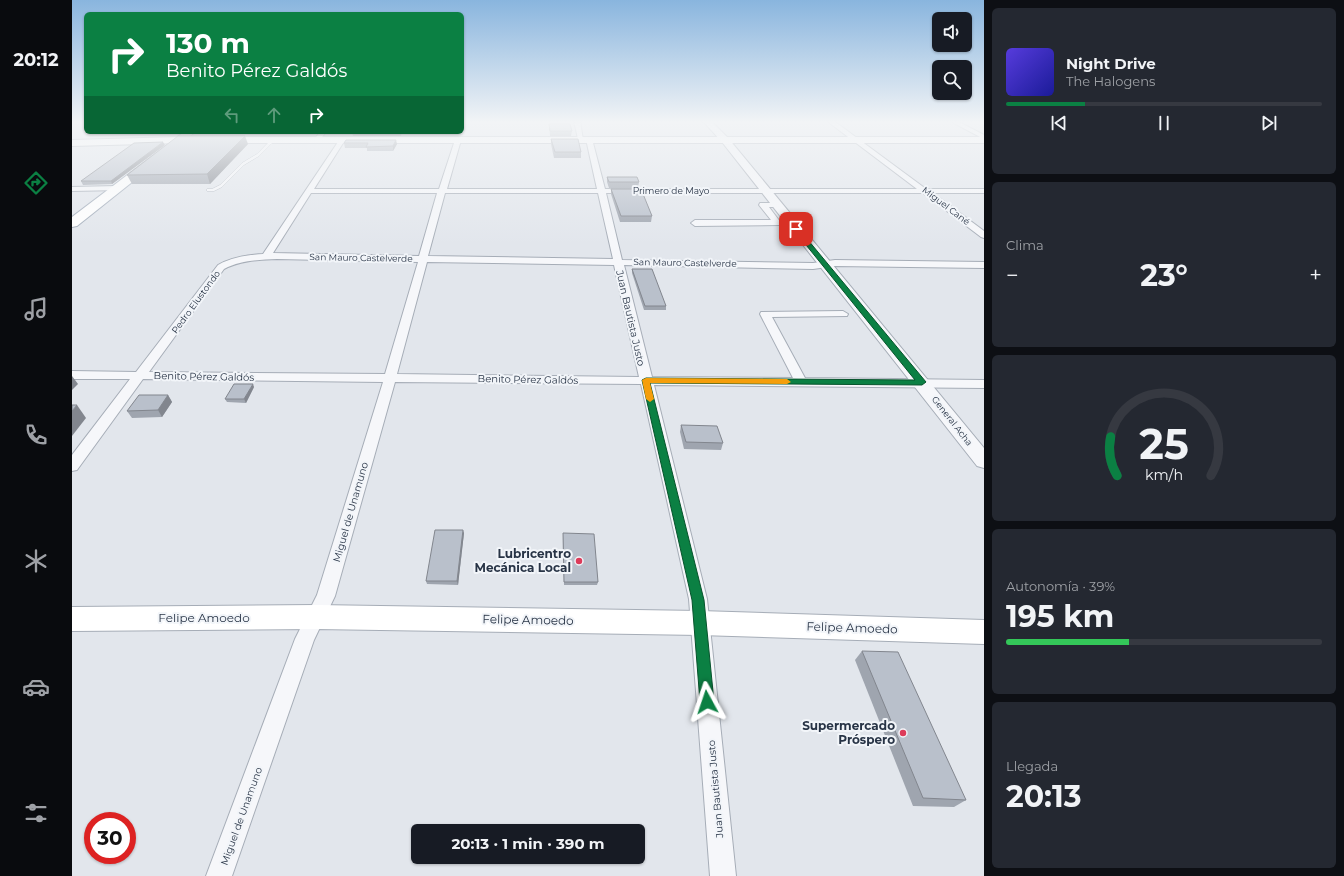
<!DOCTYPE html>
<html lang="es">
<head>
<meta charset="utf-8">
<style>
  body { margin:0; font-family:Montserrat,sans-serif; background:#242831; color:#f1f3f6; height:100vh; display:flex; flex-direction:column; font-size:15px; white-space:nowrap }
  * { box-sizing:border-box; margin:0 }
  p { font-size:13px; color:#9ea1a6 }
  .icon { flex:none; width:22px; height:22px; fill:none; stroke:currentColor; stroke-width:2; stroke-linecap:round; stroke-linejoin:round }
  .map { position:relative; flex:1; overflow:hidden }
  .drawer { display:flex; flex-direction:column; gap:8px; padding:8px; background:#0d0f14; width:360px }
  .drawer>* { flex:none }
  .guide { position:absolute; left:12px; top:12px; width:380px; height:122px; border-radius:6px; box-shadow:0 1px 3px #0004; background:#0b8043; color:#fff; overflow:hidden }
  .fabs { position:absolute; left:860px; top:12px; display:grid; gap:8px }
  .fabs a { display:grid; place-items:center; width:40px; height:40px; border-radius:6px; background:#171b24; box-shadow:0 1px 3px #0004; font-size:20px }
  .speed { position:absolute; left:12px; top:812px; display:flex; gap:8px; font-size:20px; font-weight:700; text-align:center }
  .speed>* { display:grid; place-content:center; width:52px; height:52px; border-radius:50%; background:#171b24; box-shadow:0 1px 3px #0004; line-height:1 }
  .speed .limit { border:6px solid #d22; background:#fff; color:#111 }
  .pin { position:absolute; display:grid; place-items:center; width:34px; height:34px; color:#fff; margin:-17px; border-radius:8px; box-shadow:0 2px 6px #0006 }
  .me { position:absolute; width:44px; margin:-22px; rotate:355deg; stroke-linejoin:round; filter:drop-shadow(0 0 3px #0008) }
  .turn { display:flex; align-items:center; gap:14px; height:84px; padding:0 16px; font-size:18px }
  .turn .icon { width:52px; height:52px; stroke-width:2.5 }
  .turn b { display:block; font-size:28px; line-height:34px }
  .lanes { display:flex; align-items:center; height:38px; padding:0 16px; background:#0003; justify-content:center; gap:20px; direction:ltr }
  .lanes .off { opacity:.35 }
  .big { font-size:30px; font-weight:700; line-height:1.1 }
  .drawer .tile { flex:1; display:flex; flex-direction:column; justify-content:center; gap:6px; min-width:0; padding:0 14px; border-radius:6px; background:#242831 }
  .drawer .dial { align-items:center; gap:0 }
  .dial svg { height:104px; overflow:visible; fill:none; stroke:#363941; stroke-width:7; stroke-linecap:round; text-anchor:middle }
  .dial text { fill:#f1f3f6; stroke:none }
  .song { display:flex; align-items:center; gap:12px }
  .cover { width:48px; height:48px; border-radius:6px; background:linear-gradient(135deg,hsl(250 70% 55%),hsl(240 70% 35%)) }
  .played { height:4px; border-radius:2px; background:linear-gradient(90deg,#0b8043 25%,#363941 25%) }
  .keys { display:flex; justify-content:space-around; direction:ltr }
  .heat { display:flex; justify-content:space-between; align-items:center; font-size:22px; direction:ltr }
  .charge { height:6px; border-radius:3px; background:linear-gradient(90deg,#34c759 39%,#363941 0) }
  .trip { position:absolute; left:339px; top:824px; width:234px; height:40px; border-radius:6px; background:#171b24; box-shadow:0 1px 3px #0004; font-weight:700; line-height:40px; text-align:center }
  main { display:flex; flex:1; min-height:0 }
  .tabs { display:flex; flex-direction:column; width:72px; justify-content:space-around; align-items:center; background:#090b0e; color:#9ea1a6 }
  .tabs .icon { width:28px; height:28px }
  .tabs .current { color:#0b8043 }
  .tabs b { font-size:18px; color:#f1f3f6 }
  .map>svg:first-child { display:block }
</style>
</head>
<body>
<main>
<nav class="tabs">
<b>20:12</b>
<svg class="icon current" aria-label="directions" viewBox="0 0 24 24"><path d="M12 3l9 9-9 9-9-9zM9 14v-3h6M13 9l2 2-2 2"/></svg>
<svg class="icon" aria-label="music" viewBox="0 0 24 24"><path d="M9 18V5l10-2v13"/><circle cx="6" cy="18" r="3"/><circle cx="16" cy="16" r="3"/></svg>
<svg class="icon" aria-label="phone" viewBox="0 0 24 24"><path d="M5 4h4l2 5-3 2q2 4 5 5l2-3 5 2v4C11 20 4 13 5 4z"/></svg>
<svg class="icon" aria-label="climate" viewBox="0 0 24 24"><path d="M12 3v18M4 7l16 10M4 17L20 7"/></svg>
<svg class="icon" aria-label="car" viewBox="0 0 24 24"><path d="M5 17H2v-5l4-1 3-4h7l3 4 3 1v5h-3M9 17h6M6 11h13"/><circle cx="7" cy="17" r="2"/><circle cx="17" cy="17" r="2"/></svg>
<svg class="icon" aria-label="filters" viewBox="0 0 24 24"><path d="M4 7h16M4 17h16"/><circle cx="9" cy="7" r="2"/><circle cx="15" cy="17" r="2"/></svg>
</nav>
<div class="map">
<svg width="912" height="876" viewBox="0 0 912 876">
  <rect width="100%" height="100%" fill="#e2e6ec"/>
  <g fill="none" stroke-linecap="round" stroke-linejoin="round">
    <g stroke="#a6adb7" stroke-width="1">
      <polygon id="service" points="200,139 203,140 187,156 172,165 150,187 142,191 135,191 135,189 140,189 148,185 170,163 185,154"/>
    </g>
    <g stroke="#a6adb7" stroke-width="2">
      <g id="minor">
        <polygon points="502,121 508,121 511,140 506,139"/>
        <path d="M 755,121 L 762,121 L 854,189 L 912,189 L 912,193 L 861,193 L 912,231 L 912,238 L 909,237 L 851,193 L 534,193 L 550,260 L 741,263 L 763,260 L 912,262 L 912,268 L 763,266 L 741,269 L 552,265 L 580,377 L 721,378 L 688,314 L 689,312 L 771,311 L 776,314 L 775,316 L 700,317 L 733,378 L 912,380 L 912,388 L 582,385 L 635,599 L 664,876 L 638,876 L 617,599 L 569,384 L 323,382 L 263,596 L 242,640 L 160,876 L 134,876 L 223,639 L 245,595 L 311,382 L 71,379 L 5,470 L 0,471 L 0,455 L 58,379 L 0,379 L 0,371 L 64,372 L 146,265 C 160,257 175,255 191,254 L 268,139 L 273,140 L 242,189 L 367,189 L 383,140 L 386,138 L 389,140 L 375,189 L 525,189 L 514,139 L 517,137 L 520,139 L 533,189 L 845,189 ZM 239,193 L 365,193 L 347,256 L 201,253 ZM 373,193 L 526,193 L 541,259 L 356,256 ZM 205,259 L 346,262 L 313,374 L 77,372 L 152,269 C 169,260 187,260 205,259 ZM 355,262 L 542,265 L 567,377 L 325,374 Z"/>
        <polygon points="878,121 885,121 912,135 912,139"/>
        <polygon points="248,132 254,132 247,141 243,141 242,140"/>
        <polygon points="45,186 48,186 48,190 0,191 0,187"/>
        <polygon points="688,203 708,203 708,207 697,207 709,223 708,225 623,226 619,223 623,220 699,220 687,205"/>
      </g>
    </g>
    <g stroke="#a6adb7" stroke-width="2">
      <polygon id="tertiary" points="631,121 639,121 656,138 912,448 912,468 905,466 650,142"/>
    </g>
    <g stroke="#a6adb7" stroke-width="2">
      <g id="secondary">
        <polygon points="107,137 912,137 912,143 107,143 0,146 0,140"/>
        <polygon points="244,605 628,611 912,620 912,644 628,635 244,629 0,631 0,607"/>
      </g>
    </g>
    <g stroke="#a0abb9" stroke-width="2">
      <polygon id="primary" points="112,132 123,132 5,226 0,227 0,217"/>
    </g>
    <use href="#service" fill="#f6f7fa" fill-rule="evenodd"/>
    <use href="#minor" fill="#f6f7fa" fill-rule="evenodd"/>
    <use href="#tertiary" fill="#f6f7fa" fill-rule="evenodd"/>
    <use href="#secondary" fill="#fff" fill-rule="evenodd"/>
    <use href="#primary" fill="#fff" fill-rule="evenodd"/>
  </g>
  <g fill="#9fa5af">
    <polygon points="477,124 500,131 499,136 478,136"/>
    <polygon points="280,132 330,132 329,136 281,136"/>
    <polygon points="479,139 509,152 509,158 482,158 479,144"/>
    <polygon points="274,140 325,144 321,151 295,151 295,148 273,148 272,143"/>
    <polygon points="176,144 138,184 60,184 55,175"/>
    <polygon points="93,145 40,184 11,185 9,181"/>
    <polygon points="535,177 567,182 566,188 537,188 535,182"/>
    <polygon points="539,189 580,216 579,222 548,222 539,194"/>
    <polygon points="560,269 594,306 594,310 572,310 560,273"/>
    <polygon points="182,387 174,403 155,402 153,399"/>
    <polygon points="96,395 100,402 90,417 60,418 55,411"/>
    <polygon points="609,425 651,443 649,450 612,449 608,432"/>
    <polygon points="392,533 386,585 355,584 354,581"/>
    <polygon points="491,533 526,582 525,585 492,585"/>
    <polygon points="790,651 894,800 882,807 841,806 783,660"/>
  </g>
  <g fill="#82868e">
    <polygon points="173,136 176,144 138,184 135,174"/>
    <polygon points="324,140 325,144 321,151 321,146"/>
    <polygon points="91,142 93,145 40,184 39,181"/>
    <polygon points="0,376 6,384 0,390"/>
    <polygon points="181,384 182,387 174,403 172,399"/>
    <polygon points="96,395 100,402 90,417 86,410"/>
    <polygon points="5,405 14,418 0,436 0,411"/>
    <polygon points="391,530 392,533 386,585 385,581"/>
  </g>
  <g fill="#b9c0cb" stroke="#82868e">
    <polygon points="477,124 498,124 500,131 478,131"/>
    <polygon points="106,136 173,136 135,174 55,175"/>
    <polygon points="479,139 506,139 509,152 483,152"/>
    <polygon points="274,140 324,140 321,146 294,147 296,143 272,143"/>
    <polygon points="91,142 39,181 9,181 62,143"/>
    <polygon points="535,177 565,177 567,182 537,182"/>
    <polygon points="539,189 569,189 580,216 549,216"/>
    <polygon points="560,269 580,269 594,306 573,306"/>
    <polygon points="162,384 181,384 172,399 153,399"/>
    <polygon points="67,395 96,395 86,410 55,411"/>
    <polygon points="0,405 5,405 0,411"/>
    <polygon points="609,425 645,426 651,443 614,442"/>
    <polygon points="363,530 391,530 385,581 354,581"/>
    <polygon points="491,533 522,534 526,582 492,582"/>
    <polygon points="790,651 826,652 894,800 851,798"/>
  </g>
  <linearGradient id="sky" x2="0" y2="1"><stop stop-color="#89b5de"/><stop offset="0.5" stop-color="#f2f4f6"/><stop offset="1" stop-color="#f2f4f6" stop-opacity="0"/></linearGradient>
  <rect width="912" height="244" fill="url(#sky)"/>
  <polygon fill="#0b8043" stroke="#07532c" points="722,228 726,228 854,382 850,385 578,383 632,600 642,702 640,707 635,709 630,707 628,702 620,600 570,380 574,378 843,380 722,230"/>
  <polygon fill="#f59e0b" points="574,378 715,379 719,382 715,384 578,383 582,399 578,402 574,399 570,380"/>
  <g fill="#dd3b5a" stroke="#f2f5f9" stroke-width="1.5">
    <circle cx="507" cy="561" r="4"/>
    <circle cx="831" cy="733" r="4"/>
  </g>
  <g text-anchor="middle" stroke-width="4" stroke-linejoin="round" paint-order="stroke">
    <g font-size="9" fill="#283446" stroke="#f2f5f9">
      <text x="599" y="194">Primero de Mayo</text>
      <text transform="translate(874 206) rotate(37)" y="3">Miguel Cané</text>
      <text transform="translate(289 258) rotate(1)" y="3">San Mauro Castelverde</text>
      <text transform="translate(613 263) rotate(1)" y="3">San Mauro Castelverde</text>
      <text transform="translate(124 302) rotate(-54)" y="3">Pedro Elustondo</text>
      <text transform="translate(880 421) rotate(52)" y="3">General Acha</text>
    </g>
    <g font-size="10" fill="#283446" stroke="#f2f5f9">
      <text transform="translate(559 318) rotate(77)" y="4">Juan Bautista Justo</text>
      <text transform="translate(132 376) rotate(1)" y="4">Benito Pérez Galdós</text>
      <text transform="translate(456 379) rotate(1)" y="4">Benito Pérez Galdós</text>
      <text transform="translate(278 512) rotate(-74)" y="4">Miguel de Unamuno</text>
      <text transform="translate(643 789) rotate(-95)" y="4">Juan Bautista Justo</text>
      <text transform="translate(169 816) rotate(-70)" y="4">Miguel de Unamuno</text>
    </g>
    <g font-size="12" font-weight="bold" fill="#283446" stroke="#f2f5f9" text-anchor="end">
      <text x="499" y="558">Lubricentro<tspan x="499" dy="14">Mecánica Local</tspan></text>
      <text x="823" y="730">Supermercado<tspan x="823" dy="14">Próspero</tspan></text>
    </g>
    <g font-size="12" fill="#283446" stroke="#f2f5f9">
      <text x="132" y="622">Felipe Amoedo</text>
      <text transform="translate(456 620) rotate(1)" y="4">Felipe Amoedo</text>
      <text transform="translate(780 628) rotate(2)" y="4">Felipe Amoedo</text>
    </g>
  </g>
</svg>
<div class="fabs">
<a><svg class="icon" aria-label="sound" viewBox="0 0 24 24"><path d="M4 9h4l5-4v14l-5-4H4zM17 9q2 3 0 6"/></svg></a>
<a><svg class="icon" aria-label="search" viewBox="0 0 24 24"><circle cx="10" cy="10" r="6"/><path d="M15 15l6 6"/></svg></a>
</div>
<div class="speed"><div class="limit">30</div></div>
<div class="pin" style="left:724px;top:229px;background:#d93025"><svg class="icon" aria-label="arrive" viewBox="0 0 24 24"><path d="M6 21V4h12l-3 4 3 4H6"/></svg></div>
<svg class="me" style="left:635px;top:702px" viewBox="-20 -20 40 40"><path d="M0-17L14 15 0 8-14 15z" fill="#0b8043" stroke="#fff" stroke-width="4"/></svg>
<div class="trip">20:13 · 1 min · 390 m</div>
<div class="guide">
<div class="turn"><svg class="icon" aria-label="right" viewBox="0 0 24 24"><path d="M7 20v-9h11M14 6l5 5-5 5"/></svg><div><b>130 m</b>Benito Pérez Galdós</div></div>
<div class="lanes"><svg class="icon off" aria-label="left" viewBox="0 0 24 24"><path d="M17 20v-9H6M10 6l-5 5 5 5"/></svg><svg class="icon off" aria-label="ahead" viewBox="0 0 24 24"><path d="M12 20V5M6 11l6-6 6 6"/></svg><svg class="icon" aria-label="right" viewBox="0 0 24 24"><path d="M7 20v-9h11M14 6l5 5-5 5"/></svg></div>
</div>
</div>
<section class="drawer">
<div class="tile">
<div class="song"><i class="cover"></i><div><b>Night Drive</b><p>The Halogens</p></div></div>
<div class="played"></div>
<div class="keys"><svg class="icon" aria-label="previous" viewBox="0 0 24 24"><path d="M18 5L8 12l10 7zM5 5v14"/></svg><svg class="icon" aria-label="pause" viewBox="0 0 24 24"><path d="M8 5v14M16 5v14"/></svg><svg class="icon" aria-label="next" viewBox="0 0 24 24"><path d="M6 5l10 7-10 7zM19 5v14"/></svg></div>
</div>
<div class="tile"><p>Clima</p>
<div class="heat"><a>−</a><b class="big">23°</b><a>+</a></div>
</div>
<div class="tile dial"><svg viewBox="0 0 100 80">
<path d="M14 69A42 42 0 1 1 86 69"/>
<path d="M14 69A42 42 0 0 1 9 39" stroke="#0b8043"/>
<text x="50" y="56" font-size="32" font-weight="700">25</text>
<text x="50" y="72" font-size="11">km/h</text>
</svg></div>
<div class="tile"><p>Autonomía · 39%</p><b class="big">195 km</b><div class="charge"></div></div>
<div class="tile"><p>Llegada</p><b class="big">20:13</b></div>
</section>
</main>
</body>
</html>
